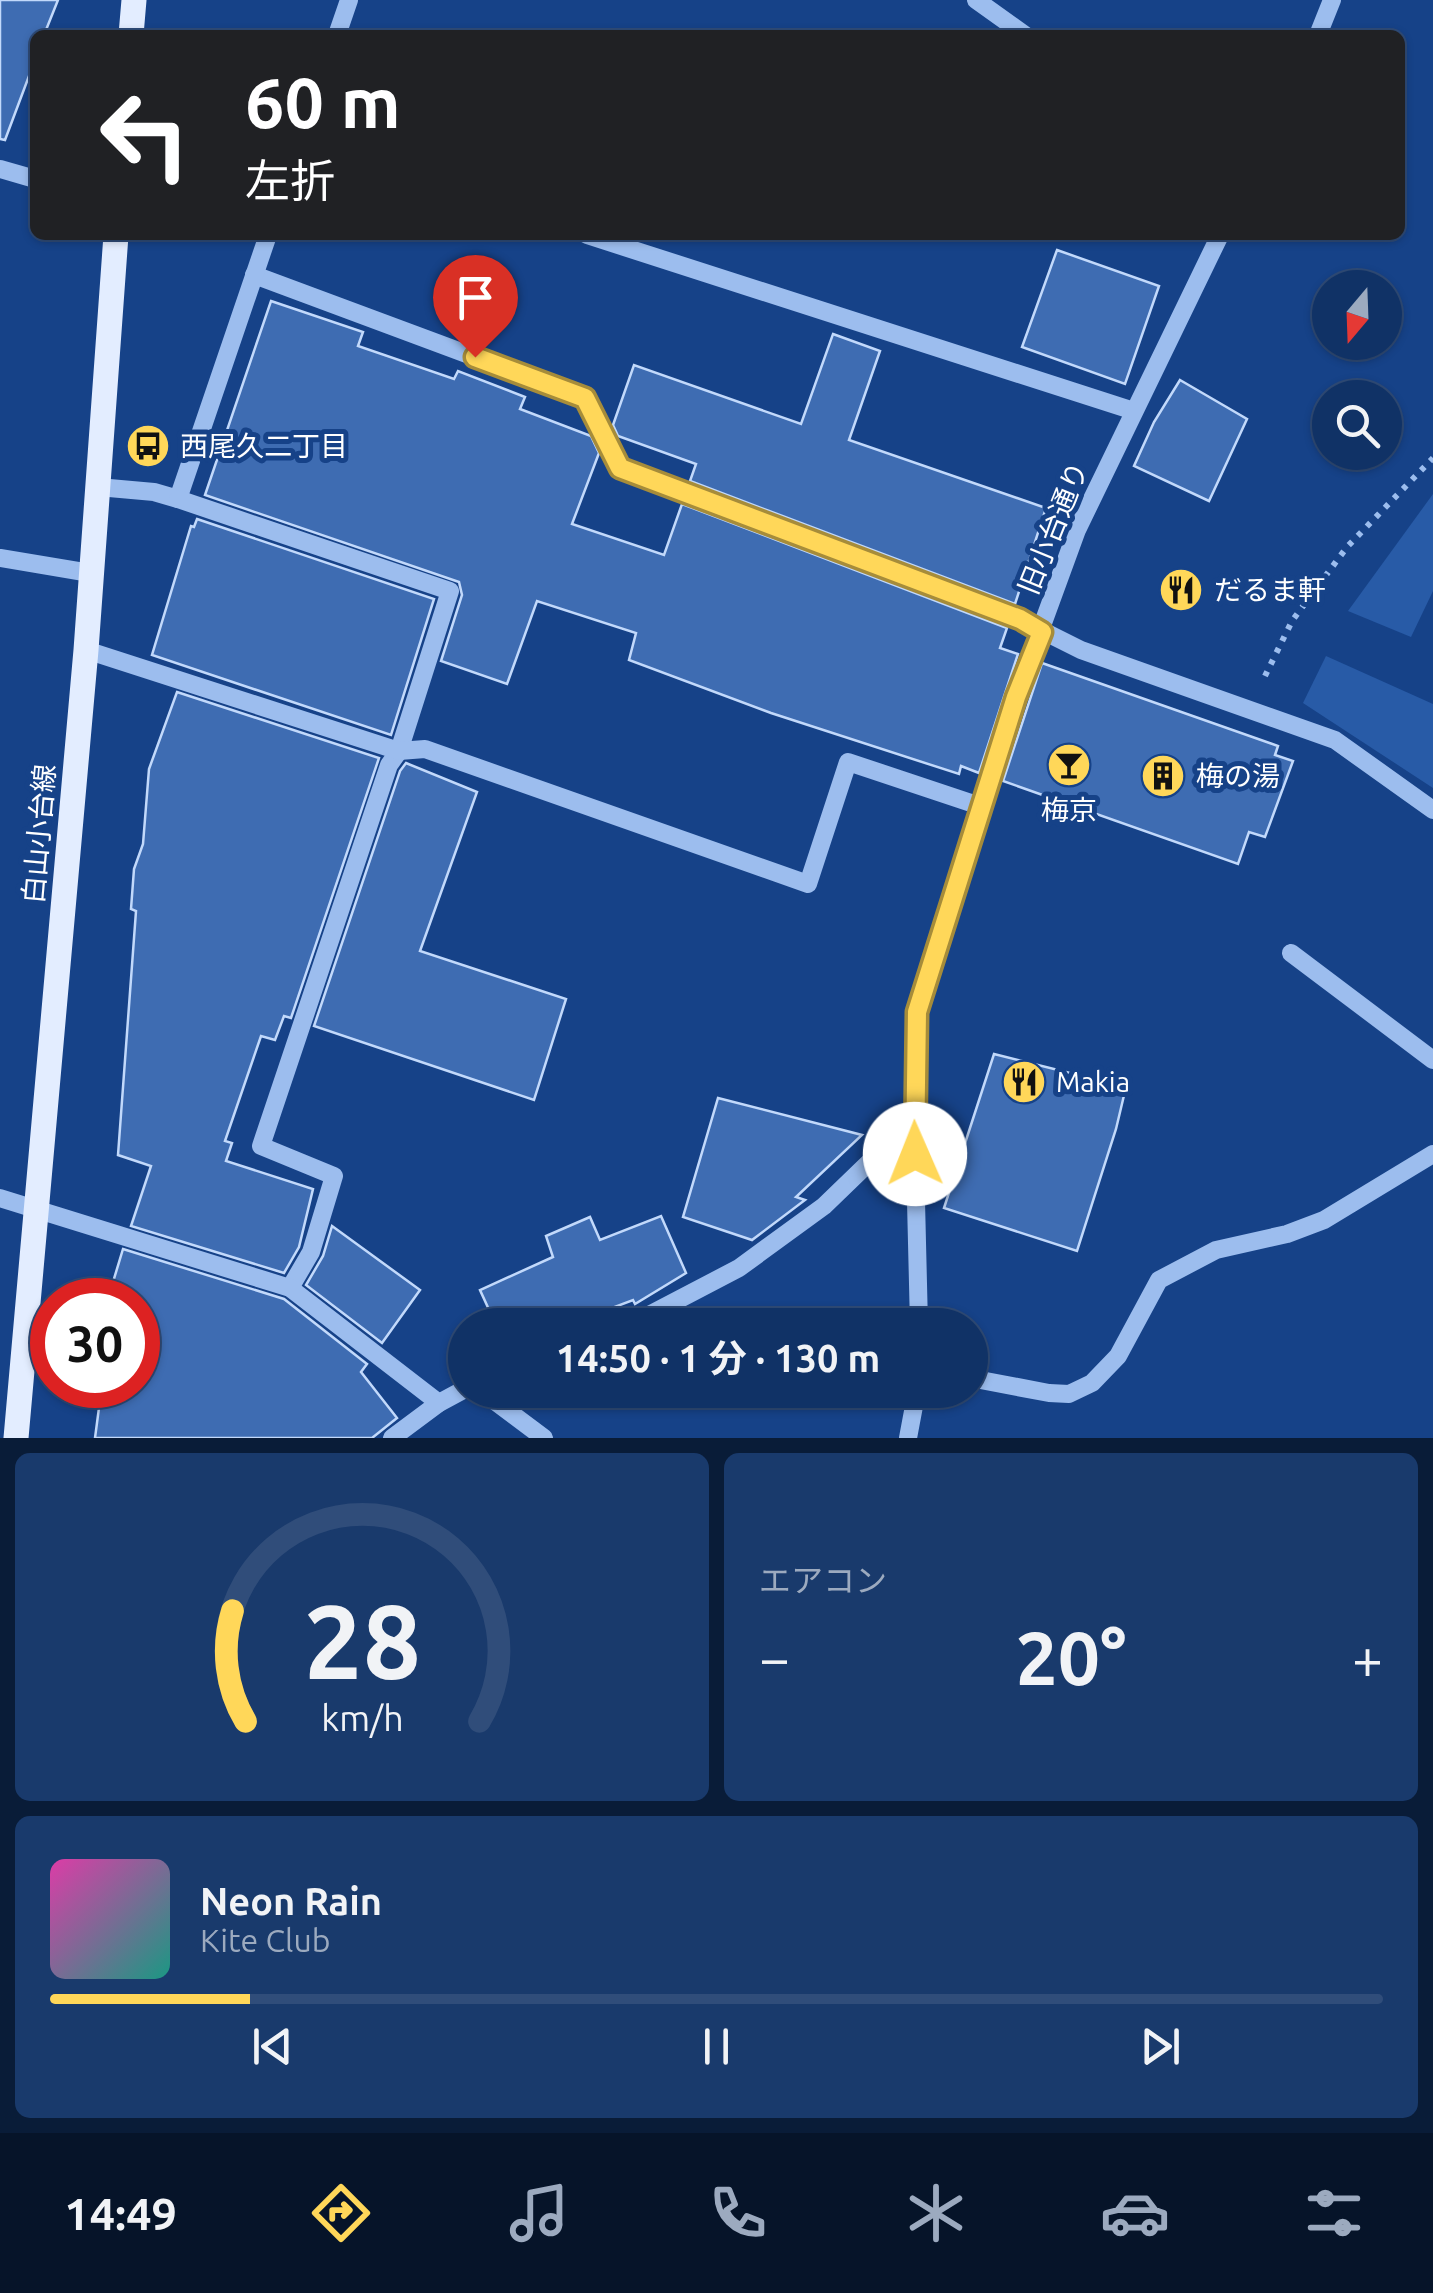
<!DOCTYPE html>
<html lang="ja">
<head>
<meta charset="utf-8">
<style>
  body { margin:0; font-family:Ubuntu,"Noto Sans JP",sans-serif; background:#193a6c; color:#f1f3f6; height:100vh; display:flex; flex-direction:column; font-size:38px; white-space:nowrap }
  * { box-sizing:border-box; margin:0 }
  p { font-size:32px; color:#9caabf }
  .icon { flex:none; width:55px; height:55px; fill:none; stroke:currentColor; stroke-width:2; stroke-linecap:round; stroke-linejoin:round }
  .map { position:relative; height:1438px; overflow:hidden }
  .panel { display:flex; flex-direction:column; gap:15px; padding:15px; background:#091c38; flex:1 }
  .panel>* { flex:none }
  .hud { position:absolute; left:30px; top:30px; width:1375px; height:210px; border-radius:15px; box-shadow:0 2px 8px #0004,0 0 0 2px #304d7a; background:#202124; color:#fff; overflow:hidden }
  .needle { width:65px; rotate:199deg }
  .buttons { position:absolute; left:1312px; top:270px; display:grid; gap:20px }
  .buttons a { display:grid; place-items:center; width:90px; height:90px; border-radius:50%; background:#103266; box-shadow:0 2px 8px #0004,0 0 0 2px #304d7a; font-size:50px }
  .speed { position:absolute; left:30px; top:1278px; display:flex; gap:20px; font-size:50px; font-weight:700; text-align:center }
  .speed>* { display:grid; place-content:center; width:130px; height:130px; border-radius:50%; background:#103266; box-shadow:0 2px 8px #0004,0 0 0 2px #304d7a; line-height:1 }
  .speed .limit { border:15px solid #d22; background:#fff; color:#111 }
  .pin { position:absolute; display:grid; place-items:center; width:85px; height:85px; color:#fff; margin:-102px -42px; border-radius:50% 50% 50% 0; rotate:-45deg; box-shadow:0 0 10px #0007 }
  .pin .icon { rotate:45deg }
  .me { position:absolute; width:110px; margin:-55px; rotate:359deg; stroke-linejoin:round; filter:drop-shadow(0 0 8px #0008) }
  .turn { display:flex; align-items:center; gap:35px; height:210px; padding:0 50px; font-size:45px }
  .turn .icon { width:130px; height:130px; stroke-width:2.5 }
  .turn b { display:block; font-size:70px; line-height:85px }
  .big { font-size:75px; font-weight:700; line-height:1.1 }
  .panel .widget { flex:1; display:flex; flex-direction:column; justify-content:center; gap:15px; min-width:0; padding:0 35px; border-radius:15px; background:#193a6c }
  .panel .dial { align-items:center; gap:0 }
  .dial svg { height:260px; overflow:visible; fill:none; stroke:#304d7a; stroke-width:7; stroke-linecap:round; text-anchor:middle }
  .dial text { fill:#f1f3f6; stroke:none }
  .song { display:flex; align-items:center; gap:30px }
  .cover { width:120px; height:120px; border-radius:15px; background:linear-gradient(135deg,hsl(320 70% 55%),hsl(170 70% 35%)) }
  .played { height:10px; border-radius:5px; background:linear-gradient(90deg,#ffd759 15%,#304d7a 15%) }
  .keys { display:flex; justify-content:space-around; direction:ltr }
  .heat { display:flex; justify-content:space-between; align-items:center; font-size:55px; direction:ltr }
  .panel .tiles { flex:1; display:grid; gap:15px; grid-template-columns:1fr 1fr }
  .widget:last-child { grid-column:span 2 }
  .trip { position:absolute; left:448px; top:1308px; width:540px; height:100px; border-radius:50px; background:#103266; box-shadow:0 2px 8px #0004,0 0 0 2px #304d7a; font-weight:700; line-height:100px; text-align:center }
  .tab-bar { display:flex; height:160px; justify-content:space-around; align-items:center; background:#061429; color:#9caabf }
  .tab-bar .icon { width:70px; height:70px }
  .tab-bar .current { color:#ffd759 }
  .tab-bar b { font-size:45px; color:#f1f3f6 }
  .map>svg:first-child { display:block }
</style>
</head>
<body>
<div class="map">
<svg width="1433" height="1438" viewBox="0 0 1433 1438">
  <rect width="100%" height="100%" fill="#164288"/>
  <g fill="#285ba7">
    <polygon points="1433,494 1433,591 1411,637 1348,611"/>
    <polygon points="1326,656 1433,704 1433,788 1303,703"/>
  </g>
  <g fill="#3e6cb2" stroke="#c2d9fb" stroke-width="2.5">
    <polygon points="0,0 58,0 44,35 35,35 35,60 5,140 0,139"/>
    <polygon points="1057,250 1159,286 1125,384 1022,347"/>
    <polygon points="271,301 363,332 358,346 454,379 458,371 525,397 520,409 591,436 599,453 572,524 664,555 682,504 1007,628 1000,648 1018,654 979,773 961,766 959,774 771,713 629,660 636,633 537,601 507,684 441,661 462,595 459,582 205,495"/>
    <polygon points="833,334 880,351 849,440 1046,508 1015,604 690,481 696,464 618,436 613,425 634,365 801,424"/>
    <polygon points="1180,380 1247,419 1209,501 1134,466 1154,422"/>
    <polygon points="197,519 434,599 391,735 152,655 191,526 194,527"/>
    <polygon points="1042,663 1278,746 1275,755 1293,761 1265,837 1249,832 1238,864 1003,781"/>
    <polygon points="177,692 379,758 291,1018 284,1016 275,1040 261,1036 225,1141 232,1143 226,1161 313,1189 299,1247 284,1273 131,1226 151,1166 118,1155 136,911 131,909 134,869 143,844 149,769"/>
    <polygon points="406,763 477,792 420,951 566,999 534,1100 314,1026 400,771"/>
    <polygon points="994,1054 1126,1087 1116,1129 1077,1251 944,1208"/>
    <polygon points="718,1098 862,1135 796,1197 805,1200 752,1240 683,1217"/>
    <polygon points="661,1216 686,1273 635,1304 633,1300 567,1325 496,1325 480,1290 553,1257 546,1236 590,1217 600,1240"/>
    <polygon points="332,1226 420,1290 382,1343 306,1285 323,1256"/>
    <polygon points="123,1249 284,1299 367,1364 361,1372 397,1418 372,1438 95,1438 102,1385 138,1385 138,1300 110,1292"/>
  </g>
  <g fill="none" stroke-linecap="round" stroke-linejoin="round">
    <polyline stroke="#9cbdee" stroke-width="6" stroke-dasharray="5 8" stroke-linecap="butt" points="1265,676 1292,621 1347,547 1433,458"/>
    <g stroke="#9cbdee" stroke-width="18">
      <polyline points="976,0 1025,35"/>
      <polyline points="337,35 349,0"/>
      <polyline points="1318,35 1332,0"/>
      <polyline points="0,169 35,179"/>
      <polyline points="587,235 1134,411"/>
      <polyline points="254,275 585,398 621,468 1019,619 1081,650 1335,740 1433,810"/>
      <polyline points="98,487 154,492 178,499 268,235"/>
      <polyline points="178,499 450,591 399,751 389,765 261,1146 334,1176 311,1252 290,1288"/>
      <polyline points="0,558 90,573"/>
      <polyline points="86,650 399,751 425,749 808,884 848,762 980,806"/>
      <polyline points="1291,953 1433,1060"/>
      <polyline points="0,1198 290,1288 439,1403"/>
      <polyline points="630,1325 739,1268 824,1206 914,1119"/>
      <polyline points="919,1325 914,1119 917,1012 1016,697 1077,530 1220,235"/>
      <polyline points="970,1378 1049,1393 1069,1394 1092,1383 1118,1356 1159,1280 1216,1250 1287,1234 1324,1220 1433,1154"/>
      <polyline points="480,1390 544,1438"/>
      <polyline points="392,1438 439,1403 465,1389"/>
      <polyline points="908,1438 917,1390"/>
    </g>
    <g stroke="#e3edff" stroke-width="25">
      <polyline points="131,35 134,0"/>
      <polyline points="16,1438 86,650 116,235"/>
    </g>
  </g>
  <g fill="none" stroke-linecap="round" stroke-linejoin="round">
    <g stroke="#a68c3a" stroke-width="25">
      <polyline id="route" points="475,357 585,398 620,468 1020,619 1042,632 1016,697 917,1012 915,1154"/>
    </g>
    <use href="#route" stroke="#ffd759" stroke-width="18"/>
  </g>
  <defs>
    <g id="bus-disc" transform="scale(2.25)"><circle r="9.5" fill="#ffd759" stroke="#164288"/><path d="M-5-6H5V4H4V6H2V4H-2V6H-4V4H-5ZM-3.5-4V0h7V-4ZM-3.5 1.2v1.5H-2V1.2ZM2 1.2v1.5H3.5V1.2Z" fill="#111"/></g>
    <g id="restaurant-disc" transform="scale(2.25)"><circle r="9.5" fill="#ffd759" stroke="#164288"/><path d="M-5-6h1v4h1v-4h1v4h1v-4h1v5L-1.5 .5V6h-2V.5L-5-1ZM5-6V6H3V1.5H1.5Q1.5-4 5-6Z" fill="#111"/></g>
    <g id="bar-disc" transform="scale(2.25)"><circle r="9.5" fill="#ffd759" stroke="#164288"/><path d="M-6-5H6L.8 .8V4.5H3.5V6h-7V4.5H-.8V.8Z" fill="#111"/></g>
    <g id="building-disc" transform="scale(2.25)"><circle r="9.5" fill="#ffd759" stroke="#164288"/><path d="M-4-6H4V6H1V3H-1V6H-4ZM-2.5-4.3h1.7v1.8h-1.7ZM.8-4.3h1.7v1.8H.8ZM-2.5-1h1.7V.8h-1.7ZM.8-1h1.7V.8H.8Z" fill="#111"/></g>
  </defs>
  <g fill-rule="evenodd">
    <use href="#bus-disc" x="148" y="446"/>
    <use href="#restaurant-disc" x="1181" y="590"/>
    <use href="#bar-disc" x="1069" y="765"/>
    <use href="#building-disc" x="1163" y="776"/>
    <use href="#restaurant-disc" x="1024" y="1082"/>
  </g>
  <g text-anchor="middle" stroke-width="10" stroke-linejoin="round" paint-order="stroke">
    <g font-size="28" fill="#fff" stroke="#164288" text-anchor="start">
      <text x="180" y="456">西尾久二丁目</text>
      <text x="1214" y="600">だるま軒</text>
      <text x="1196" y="786">梅の湯</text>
      <text x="1069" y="820" text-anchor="middle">梅京</text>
      <text x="1056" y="1092">Makia</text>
    </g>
    <g font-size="28" fill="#fff" stroke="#164288">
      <text transform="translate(1053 528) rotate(-68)" y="10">旧小台通り</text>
      <text transform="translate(39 834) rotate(-85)" y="10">白山小台線</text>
    </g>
  </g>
</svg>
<div class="buttons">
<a><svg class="needle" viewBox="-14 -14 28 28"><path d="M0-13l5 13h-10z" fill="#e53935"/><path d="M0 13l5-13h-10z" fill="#9caabf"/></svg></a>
<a><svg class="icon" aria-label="search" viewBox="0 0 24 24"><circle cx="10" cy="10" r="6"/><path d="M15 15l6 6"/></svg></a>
</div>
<div class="speed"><div class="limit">30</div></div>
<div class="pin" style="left:475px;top:357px;background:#d93025"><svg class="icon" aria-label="arrive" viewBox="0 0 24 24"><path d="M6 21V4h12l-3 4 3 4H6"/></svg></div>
<svg class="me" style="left:915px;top:1154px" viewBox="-20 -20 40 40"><circle r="19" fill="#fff"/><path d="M0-13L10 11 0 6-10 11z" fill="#ffd759"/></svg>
<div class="trip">14:50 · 1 分 · 130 m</div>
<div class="hud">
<div class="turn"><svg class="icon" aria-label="left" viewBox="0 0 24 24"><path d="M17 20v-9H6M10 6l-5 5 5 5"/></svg><div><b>60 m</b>左折</div></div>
</div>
</div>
<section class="panel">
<div class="tiles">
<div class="widget dial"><svg viewBox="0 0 100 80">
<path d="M14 69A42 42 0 1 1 86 69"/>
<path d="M14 69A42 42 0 0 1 10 35" stroke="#ffd759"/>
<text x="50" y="56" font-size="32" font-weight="700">28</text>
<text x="50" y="72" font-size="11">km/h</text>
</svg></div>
<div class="widget"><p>エアコン</p>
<div class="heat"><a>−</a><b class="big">20°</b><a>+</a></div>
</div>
<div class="widget">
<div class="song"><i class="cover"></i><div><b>Neon Rain</b><p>Kite Club</p></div></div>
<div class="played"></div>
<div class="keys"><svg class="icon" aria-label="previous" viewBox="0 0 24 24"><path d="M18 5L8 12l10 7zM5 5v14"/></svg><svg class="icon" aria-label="pause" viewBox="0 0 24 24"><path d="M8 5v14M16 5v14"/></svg><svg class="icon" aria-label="next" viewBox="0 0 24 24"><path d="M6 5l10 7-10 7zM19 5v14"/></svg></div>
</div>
</div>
</section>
<nav class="tab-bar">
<b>14:49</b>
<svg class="icon current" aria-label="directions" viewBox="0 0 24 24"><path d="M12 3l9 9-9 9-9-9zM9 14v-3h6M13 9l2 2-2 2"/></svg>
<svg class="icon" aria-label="music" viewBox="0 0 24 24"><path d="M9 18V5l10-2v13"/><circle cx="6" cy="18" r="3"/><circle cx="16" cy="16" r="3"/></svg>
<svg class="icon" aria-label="phone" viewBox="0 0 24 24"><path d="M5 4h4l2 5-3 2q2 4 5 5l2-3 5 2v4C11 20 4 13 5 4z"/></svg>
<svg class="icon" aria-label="climate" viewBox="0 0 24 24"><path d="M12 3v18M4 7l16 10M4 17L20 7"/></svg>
<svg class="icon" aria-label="car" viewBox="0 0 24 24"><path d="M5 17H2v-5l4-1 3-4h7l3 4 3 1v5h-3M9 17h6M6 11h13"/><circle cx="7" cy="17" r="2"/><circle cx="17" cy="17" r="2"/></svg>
<svg class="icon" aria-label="filters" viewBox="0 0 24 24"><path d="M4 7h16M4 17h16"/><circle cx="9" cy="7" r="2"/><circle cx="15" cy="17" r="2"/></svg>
</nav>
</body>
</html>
